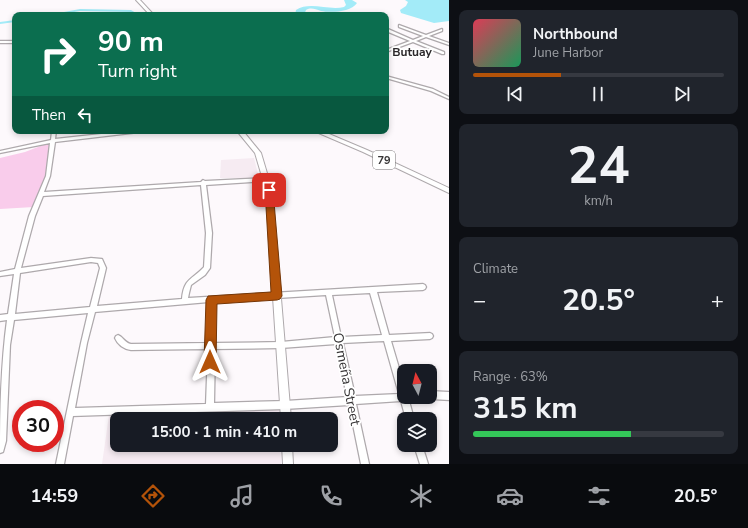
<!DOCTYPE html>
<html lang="en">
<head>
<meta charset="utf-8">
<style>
  body { margin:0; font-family:"Nunito Sans",sans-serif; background:#20242c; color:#f1f3f6; height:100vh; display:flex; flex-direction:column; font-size:15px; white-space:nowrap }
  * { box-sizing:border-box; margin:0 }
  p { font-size:13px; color:#9ea1a6 }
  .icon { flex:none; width:22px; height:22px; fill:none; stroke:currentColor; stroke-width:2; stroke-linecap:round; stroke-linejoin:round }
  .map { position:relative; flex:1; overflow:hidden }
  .drawer { display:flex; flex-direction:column; gap:10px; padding:10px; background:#0d0f14; width:299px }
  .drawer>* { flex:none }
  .hud { position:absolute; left:12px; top:12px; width:377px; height:122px; border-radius:8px; box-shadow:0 2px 6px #0003; background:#0b6e4f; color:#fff; overflow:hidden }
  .needle { width:26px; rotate:353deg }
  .buttons { position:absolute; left:397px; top:364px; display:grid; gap:8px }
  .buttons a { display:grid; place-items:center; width:40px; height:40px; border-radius:8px; background:#171b24; box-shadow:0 2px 6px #0003; font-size:20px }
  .speed { position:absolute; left:12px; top:400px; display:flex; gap:8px; font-size:20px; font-weight:700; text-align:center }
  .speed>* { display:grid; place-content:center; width:52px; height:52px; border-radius:50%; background:#171b24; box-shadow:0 2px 6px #0003; line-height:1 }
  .speed .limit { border:6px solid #d22; background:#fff; color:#111 }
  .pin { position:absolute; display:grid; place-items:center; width:34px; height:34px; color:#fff; margin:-17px; border-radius:8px; box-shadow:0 2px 6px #0006 }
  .me { position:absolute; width:44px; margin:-22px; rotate:0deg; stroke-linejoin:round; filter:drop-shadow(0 0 3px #0008) }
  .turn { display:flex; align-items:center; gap:14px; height:84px; padding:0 20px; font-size:18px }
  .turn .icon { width:52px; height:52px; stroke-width:2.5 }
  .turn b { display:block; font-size:28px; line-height:34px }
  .then { display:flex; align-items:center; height:38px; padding:0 20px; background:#0003; gap:8px; font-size:15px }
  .big { font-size:30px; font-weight:700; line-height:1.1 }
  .drawer .widget { flex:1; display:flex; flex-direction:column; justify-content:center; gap:6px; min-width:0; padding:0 14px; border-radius:8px; background:#20242c }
  .drawer .dial { align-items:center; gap:0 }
  .dial b { font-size:52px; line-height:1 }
  .song { display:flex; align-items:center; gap:12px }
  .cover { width:48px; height:48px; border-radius:6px; background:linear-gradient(135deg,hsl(350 70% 55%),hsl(150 70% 35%)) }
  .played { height:4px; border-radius:2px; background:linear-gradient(90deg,#b45309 35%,#363941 35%) }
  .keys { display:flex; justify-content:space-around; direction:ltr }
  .heat { display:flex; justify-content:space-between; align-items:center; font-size:22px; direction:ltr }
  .charge { height:6px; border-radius:3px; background:linear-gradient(90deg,#34c759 63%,#363941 0) }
  .trip { position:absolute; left:110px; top:412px; width:228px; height:40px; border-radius:8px; background:#171b24; box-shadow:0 2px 6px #0003; font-weight:700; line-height:40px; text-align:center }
  .tabs { display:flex; height:64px; justify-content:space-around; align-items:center; background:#090b0e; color:#9ea1a6 }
  .tabs .icon { width:28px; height:28px }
  .tabs .active { color:#b45309 }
  .tabs b { font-size:18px; color:#f1f3f6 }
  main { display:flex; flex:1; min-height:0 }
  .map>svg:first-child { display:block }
</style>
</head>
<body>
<main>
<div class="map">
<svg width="449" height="464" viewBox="0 0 449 464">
  <rect width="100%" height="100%" fill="#fdf9fc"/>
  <g fill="#f6ebf2">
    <polygon points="254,158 259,178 220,178 221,160"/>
    <polygon points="279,409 280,419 117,419 117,445 280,445 281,464 102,464 109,415"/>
  </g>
  <polygon fill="#f9cceb" points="51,142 45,180 34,207 0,209 0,158 25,152"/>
  <g fill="#a3ebf8">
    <path d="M 344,0 L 352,0 L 357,3 C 351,12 331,13 321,11 C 315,9 311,7 306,10 L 304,15 L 295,15 L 296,10 C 310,1 329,11 344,7 L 346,5 Z"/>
    <polygon points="405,0 449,0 449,21 434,23 401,13 400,10 406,6 408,2"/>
  </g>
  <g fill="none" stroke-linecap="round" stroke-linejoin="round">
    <g fill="#a3ebf8" fill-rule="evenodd">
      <polygon points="80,9 131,10 136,13 134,15 130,15 132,13 130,12 80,11 56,15 48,15"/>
      <polygon points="15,20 15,22 0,24 0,22"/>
    </g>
    <g stroke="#aea9ac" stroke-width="2.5">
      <g id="minor">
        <polygon points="399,25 426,35 442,29 442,31 429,36 449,43 449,45 426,37 416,41 444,52 444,54 442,54 413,42 386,52 386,50 410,41 386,31 386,29 388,29 413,40 423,36 399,27"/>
        <rect x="0" y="41" width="15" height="2"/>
        <polygon points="386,76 433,89 449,97 449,99 431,91 386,78"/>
        <path d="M 52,131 L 56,131 L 55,139 L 129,131 L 142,131 L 140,132 L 55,142 L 50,176 L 44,192 L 201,182 L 203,180 L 205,181 L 268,178 L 268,180 L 266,181 L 206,185 L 212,233 L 210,268 L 205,275 L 191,285 L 189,293 L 188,298 L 423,284 L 425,285 L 426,287 L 425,289 L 423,290 L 377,292 L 389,335 L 430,333 L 432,334 L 433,336 L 432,338 L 430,339 L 391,341 L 404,385 L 404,397 L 408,397 L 414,419 L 406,419 L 401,401 L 356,404 L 369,464 L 361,464 L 349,405 L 285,409 L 73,416 L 64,464 L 56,464 L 81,343 L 88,313 L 14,320 L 10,345 L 6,441 L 3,452 L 0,453 C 0,409 1,364 7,320 L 0,321 L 0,315 L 8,314 L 14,274 L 0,276 L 0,272 L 15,269 L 29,216 L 46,176 L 50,143 L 0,153 L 0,151 L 51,140 ZM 201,185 L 206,233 L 204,267 C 192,280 184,278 182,299 L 97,306 L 106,268 L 102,259 L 91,258 L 21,268 L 35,216 L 43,196 ZM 91,262 L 98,263 L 100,268 L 90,307 L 15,314 L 20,273 ZM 370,293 L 382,335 L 341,337 L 332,295 ZM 326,295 L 335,337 L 281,342 L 215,343 L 215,302 ZM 209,302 L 208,343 L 131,344 C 125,343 123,337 118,335 L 116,336 L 115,338 C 118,345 124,349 131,350 L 208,349 L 206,404 L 75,408 L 87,343 L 95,312 ZM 384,341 L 399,394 L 355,396 L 343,343 ZM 336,344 L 347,397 L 285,401 L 214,403 L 215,349 L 281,348 Z"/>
        <polygon points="430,391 449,392 449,400 430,399 427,398 427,397 430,397"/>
        <polygon points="414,445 422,445 428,464 420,464"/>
      </g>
    </g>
    <g stroke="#aea9ac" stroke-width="2">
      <g id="major">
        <polygon points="237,131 243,131 261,153 272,190 291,419 281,419 266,190 255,153"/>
        <polygon points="282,445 292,445 293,464 283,464"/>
      </g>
    </g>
    <g stroke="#aea9ac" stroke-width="2">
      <g id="highway">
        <polygon points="136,0 140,0 154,15 150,15"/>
        <polygon points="314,131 322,131 367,150 449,188 449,193 363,152"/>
      </g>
    </g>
    <use href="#minor" fill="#fff" fill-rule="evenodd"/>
    <use href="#major" fill="#fff" fill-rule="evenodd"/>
    <use href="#highway" fill="#fff" fill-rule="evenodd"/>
  </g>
  <polygon fill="#b45309" stroke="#753606" points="269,187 273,190 282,296 280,299 277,300 217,304 216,362 214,366 210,367 206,366 204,362 206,300 208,296 271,292 265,190"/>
  <g text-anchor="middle" stroke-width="3.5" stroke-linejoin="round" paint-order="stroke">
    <rect fill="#fff" stroke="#747273" stroke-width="1" x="373" y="151" width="22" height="18" rx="3"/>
    <g font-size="11" font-weight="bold" fill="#383637">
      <text x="384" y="164">79</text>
    </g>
    <g font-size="12" font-weight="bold" fill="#2b282a" stroke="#fff">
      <text x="412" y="56">Butuay</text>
    </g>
    <g font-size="14" fill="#383637" stroke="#fff">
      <text transform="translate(347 379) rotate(79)" y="5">Osmeña Street</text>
    </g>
  </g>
</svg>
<div class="buttons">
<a><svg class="needle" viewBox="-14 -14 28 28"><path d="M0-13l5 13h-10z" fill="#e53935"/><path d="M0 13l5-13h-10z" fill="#9ea1a6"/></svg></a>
<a><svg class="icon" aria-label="layers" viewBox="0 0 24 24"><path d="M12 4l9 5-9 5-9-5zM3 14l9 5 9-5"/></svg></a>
</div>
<div class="speed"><div class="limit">30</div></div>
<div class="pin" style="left:269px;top:190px;background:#d93025"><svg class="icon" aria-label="arrive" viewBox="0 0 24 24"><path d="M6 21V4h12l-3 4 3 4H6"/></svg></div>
<svg class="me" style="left:210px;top:362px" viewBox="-20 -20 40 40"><path d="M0-17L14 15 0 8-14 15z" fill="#b45309" stroke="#fff" stroke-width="4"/></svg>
<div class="trip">15:00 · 1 min · 410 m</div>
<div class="hud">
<div class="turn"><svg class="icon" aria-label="right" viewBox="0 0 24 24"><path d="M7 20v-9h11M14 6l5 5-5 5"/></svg><div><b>90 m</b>Turn right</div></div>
<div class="then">Then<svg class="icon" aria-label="left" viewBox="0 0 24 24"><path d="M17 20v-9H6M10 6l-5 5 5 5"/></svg></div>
</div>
</div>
<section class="drawer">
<div class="widget">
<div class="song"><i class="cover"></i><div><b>Northbound</b><p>June Harbor</p></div></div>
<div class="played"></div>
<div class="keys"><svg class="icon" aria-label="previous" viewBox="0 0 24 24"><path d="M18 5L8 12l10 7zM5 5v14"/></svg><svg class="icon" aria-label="pause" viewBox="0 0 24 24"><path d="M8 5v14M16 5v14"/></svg><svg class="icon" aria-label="next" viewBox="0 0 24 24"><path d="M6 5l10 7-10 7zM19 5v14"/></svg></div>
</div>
<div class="widget dial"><b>24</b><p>km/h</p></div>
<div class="widget"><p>Climate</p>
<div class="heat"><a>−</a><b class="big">20.5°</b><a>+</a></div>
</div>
<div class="widget"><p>Range · 63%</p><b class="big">315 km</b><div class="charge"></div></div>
</section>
</main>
<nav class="tabs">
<b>14:59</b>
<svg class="icon active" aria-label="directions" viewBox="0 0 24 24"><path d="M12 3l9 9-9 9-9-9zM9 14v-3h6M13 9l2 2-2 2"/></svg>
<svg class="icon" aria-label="music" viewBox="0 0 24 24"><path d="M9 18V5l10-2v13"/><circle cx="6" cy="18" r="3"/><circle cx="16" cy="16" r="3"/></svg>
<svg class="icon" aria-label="phone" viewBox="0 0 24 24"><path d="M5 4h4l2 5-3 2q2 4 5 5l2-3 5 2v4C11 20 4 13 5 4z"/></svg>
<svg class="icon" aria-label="climate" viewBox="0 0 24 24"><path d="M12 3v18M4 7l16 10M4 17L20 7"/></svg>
<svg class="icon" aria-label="car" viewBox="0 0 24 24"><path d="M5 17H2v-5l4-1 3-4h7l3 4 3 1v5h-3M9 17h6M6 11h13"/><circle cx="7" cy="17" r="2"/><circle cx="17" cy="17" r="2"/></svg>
<svg class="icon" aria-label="filters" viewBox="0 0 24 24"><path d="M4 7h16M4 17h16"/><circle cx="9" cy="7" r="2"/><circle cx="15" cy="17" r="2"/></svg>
<b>20.5°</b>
</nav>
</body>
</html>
